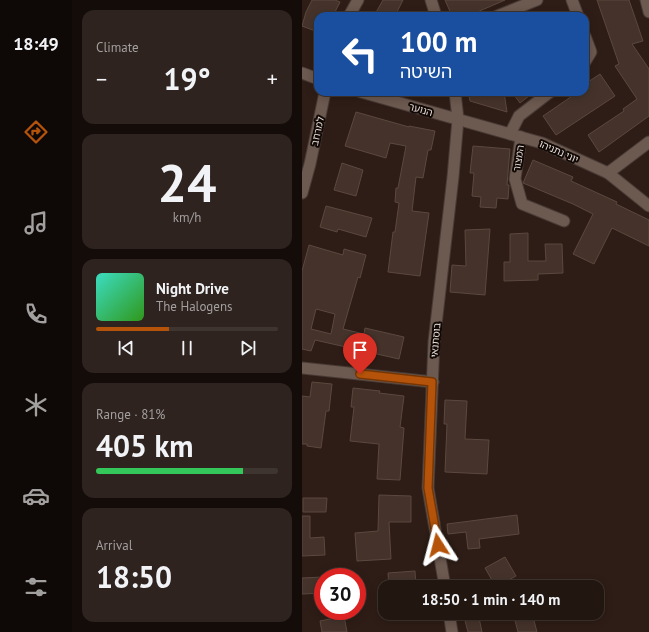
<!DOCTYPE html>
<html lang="en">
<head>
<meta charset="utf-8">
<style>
  body { margin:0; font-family:"PT Sans","Noto Sans Hebrew",sans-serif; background:#2e231e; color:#f1f3f6; height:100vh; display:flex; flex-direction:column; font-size:15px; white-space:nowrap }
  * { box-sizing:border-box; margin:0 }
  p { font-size:13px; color:#a29f9f }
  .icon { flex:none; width:22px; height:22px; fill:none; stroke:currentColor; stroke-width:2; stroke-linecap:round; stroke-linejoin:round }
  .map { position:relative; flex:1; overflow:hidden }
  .sheet { display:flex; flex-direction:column; gap:10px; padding:10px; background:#130c09; width:230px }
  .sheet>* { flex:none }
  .hud { position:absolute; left:12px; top:12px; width:275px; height:84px; border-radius:12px; box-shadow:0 2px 10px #0003,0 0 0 1px #3f3530; background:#1a4fa0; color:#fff; overflow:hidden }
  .speed { position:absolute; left:12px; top:568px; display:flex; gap:8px; font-size:20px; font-weight:700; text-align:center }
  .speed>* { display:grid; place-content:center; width:52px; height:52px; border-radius:50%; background:#221610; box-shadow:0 2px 10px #0003,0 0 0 1px #3f3530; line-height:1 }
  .speed .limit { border:6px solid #d22; background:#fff; color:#111 }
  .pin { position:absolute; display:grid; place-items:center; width:34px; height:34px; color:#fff; margin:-41px -17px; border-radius:50% 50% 50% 0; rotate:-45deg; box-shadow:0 0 4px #0007 }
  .pin .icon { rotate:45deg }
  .me { position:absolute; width:44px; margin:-22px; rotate:351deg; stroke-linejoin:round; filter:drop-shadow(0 0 3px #0008) }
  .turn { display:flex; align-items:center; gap:14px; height:84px; padding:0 20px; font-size:18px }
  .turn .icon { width:52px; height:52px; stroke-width:2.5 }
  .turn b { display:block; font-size:28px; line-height:34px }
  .big { font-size:30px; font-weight:800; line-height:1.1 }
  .sheet .tile { flex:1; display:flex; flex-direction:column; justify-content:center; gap:6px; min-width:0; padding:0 14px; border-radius:12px; background:#2e231e }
  .sheet .dial { align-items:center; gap:0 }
  .dial b { font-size:52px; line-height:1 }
  .song { display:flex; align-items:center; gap:12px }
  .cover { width:48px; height:48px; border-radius:6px; background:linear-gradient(135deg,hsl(170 70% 55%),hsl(110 70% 35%)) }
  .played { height:4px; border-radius:2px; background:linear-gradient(90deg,#b45309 40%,#3f3530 40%) }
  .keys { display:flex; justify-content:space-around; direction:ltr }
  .heat { display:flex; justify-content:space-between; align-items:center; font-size:22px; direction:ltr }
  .charge { height:6px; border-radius:3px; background:linear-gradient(90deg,#34c759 81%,#3f3530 0) }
  .trip { position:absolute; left:76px; top:580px; width:226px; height:40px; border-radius:12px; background:#221610; box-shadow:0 2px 10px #0003,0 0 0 1px #3f3530; font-weight:800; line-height:40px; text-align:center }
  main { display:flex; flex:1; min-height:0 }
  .tabs { display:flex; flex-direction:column; width:72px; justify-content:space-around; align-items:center; background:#0e0906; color:#a29f9f }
  .tabs .icon { width:28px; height:28px }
  .tabs .on { color:#b45309 }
  .tabs b { font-size:18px; color:#f1f3f6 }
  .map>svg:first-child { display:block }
</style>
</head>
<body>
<main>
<nav class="tabs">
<b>18:49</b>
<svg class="icon on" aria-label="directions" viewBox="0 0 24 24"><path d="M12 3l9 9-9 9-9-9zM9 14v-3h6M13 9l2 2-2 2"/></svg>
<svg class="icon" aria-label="music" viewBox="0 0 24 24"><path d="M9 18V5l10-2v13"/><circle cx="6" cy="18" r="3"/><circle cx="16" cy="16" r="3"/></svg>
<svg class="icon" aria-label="phone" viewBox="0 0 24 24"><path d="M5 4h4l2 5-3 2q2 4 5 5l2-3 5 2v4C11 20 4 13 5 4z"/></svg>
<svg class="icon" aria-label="climate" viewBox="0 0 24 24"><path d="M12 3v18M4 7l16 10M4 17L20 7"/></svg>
<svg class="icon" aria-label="car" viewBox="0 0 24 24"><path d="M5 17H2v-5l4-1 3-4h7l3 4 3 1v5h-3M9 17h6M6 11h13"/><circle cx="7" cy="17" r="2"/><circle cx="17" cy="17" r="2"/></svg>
<svg class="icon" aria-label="filters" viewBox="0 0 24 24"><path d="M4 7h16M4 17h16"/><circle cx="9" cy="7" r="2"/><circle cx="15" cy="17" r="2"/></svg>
</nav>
<section class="sheet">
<div class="tile"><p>Climate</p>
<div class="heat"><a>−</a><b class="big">19°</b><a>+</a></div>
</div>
<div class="tile dial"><b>24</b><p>km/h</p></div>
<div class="tile">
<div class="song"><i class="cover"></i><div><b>Night Drive</b><p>The Halogens</p></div></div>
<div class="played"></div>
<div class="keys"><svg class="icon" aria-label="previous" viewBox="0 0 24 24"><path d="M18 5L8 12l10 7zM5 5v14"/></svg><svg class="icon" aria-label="pause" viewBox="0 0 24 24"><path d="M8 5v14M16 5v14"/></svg><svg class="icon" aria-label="next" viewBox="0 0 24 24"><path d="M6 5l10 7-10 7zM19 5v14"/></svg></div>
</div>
<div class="tile"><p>Range · 81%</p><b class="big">405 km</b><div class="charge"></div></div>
<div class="tile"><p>Arrival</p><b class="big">18:50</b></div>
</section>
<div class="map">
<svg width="347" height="632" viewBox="0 0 347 632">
  <rect width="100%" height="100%" fill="#2e1d16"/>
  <g fill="#45332b" stroke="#5b483f" fill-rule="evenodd">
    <polygon points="10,0 33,0 38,2 31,16 16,16 16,32 0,26 4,12"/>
    <polygon points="81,0 101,0 93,16 72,16"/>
    <polygon points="143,0 203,0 166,16 150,16"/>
    <polygon points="295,0 327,0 341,41 330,44 347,69 347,116 297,152 286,135 322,111 321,109 335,99 313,66 317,64"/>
    <polygon points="298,74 313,96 254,135 241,116 276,92 283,92 283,84"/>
    <polygon points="166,92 202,92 205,112 168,101"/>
    <polygon points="210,92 232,92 218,103"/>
    <polygon points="54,112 107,127 107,126 133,131 129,150 126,150 121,178 114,177 110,211 127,213 118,276 86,272 91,232 93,232 97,203 93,202 94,188 96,188 104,146 88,143 84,158 43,146"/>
    <polygon points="171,146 208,149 205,185 207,185 206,199 195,198 194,208 178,207 179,197 170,196 172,173 168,173"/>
    <polygon points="231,160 271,177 269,181 315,202 314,204 347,220 347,246 310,228 292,264 271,254 291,214 271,204 221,183"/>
    <polygon points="40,163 61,170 54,196 32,190"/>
    <polygon points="24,206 70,218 64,237 36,229 35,232 18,227"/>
    <polygon points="188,229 183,295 148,292 150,265 164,266 163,230"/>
    <polygon points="226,233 226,261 244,261 243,244 260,244 261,273 236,274 236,280 202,281 202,262 208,262 208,234"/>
    <path d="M 7,245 L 41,255 L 42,249 L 64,255 L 58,278 L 56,277 L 41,329 L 62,334 L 63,328 L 102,337 L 97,359 L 13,340 L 9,351 L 0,349 L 0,271 ZM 14,309 L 33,314 L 29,334 L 9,329 Z"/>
    <polygon points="10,382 30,384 27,411 24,411 19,448 5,446 5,444 0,444 0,396 8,397"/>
    <polygon points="51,388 78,391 77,393 102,396 98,427 102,428 98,480 75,479 77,444 48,441 52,407 49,407"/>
    <polygon points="143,400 165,401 163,439 187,440 185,474 143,472 145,424 142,424"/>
    <polygon points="77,495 109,496 109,522 87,522 89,559 55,561 53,533 76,531"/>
    <polygon points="1,498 25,498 24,512 1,512"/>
    <polygon points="215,515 217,534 177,539 178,548 166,549 164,532 146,534 145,524"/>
    <polygon points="0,516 8,516 8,538 22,537 23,555 0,556"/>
    <polygon points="203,557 214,576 194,587 183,568"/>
    <polygon points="113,571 114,587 87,587 86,573"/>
    <polygon points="21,577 21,593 0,594 0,578"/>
    <polygon points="161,613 176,613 180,632 166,632"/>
    <polygon points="211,613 230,613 235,632 216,632"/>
    <polygon points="42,616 45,632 20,632 18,621"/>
  </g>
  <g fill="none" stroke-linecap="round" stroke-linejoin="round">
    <g stroke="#473a35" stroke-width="13">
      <g id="street">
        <polyline points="129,0 134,16"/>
        <polyline points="270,0 276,16"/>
        <polyline points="344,0 347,12"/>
        <polyline points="47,16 56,0"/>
        <polyline points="195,16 235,0"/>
        <polyline points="283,36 289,52 283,62"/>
        <polyline points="0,73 16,79"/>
        <polyline points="59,92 240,143 306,173 347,206"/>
        <polyline points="208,134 217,116 248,92"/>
        <polyline points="219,137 213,179 220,204 262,221"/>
        <polyline points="306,173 347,142"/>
        <polyline points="0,193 8,164 23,92"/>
        <polyline points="0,368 131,382"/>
        <polyline points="143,587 126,488 132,342 151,177 156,119 153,92"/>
        <polyline points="147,613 150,632"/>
      </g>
    </g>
    <use href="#street" stroke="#6c5950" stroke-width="11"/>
  </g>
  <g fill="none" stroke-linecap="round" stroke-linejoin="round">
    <g stroke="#753606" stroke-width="10">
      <polyline id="route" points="58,374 130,382 126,488 136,545"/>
    </g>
    <use href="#route" stroke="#b45309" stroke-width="7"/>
  </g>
  <g text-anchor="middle" stroke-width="4" stroke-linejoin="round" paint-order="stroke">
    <g font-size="10" fill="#e6dbd5" stroke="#110906">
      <text transform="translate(119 109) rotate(16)" y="4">הנוער</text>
      <text transform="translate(15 131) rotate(-78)" y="4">למרחב</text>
      <text transform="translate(257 151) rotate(24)" y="4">יוני נתניהו</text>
      <text transform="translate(216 158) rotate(-81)" y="4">המצור</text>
      <text transform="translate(133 340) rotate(-85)" y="4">בוסתנאי</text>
    </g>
  </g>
</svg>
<div class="speed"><div class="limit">30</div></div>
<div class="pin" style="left:58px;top:374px;background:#d93025"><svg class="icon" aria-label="arrive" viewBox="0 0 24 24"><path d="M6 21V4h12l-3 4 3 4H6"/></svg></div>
<svg class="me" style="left:136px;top:545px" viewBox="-20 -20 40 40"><path d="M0-17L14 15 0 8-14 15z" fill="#b45309" stroke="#fff" stroke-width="4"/></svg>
<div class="trip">18:50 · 1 min · 140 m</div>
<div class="hud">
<div class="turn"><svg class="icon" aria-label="left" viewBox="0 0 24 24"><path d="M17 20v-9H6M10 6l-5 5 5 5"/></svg><div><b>100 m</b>השיטה</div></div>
</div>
</div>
</main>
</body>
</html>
